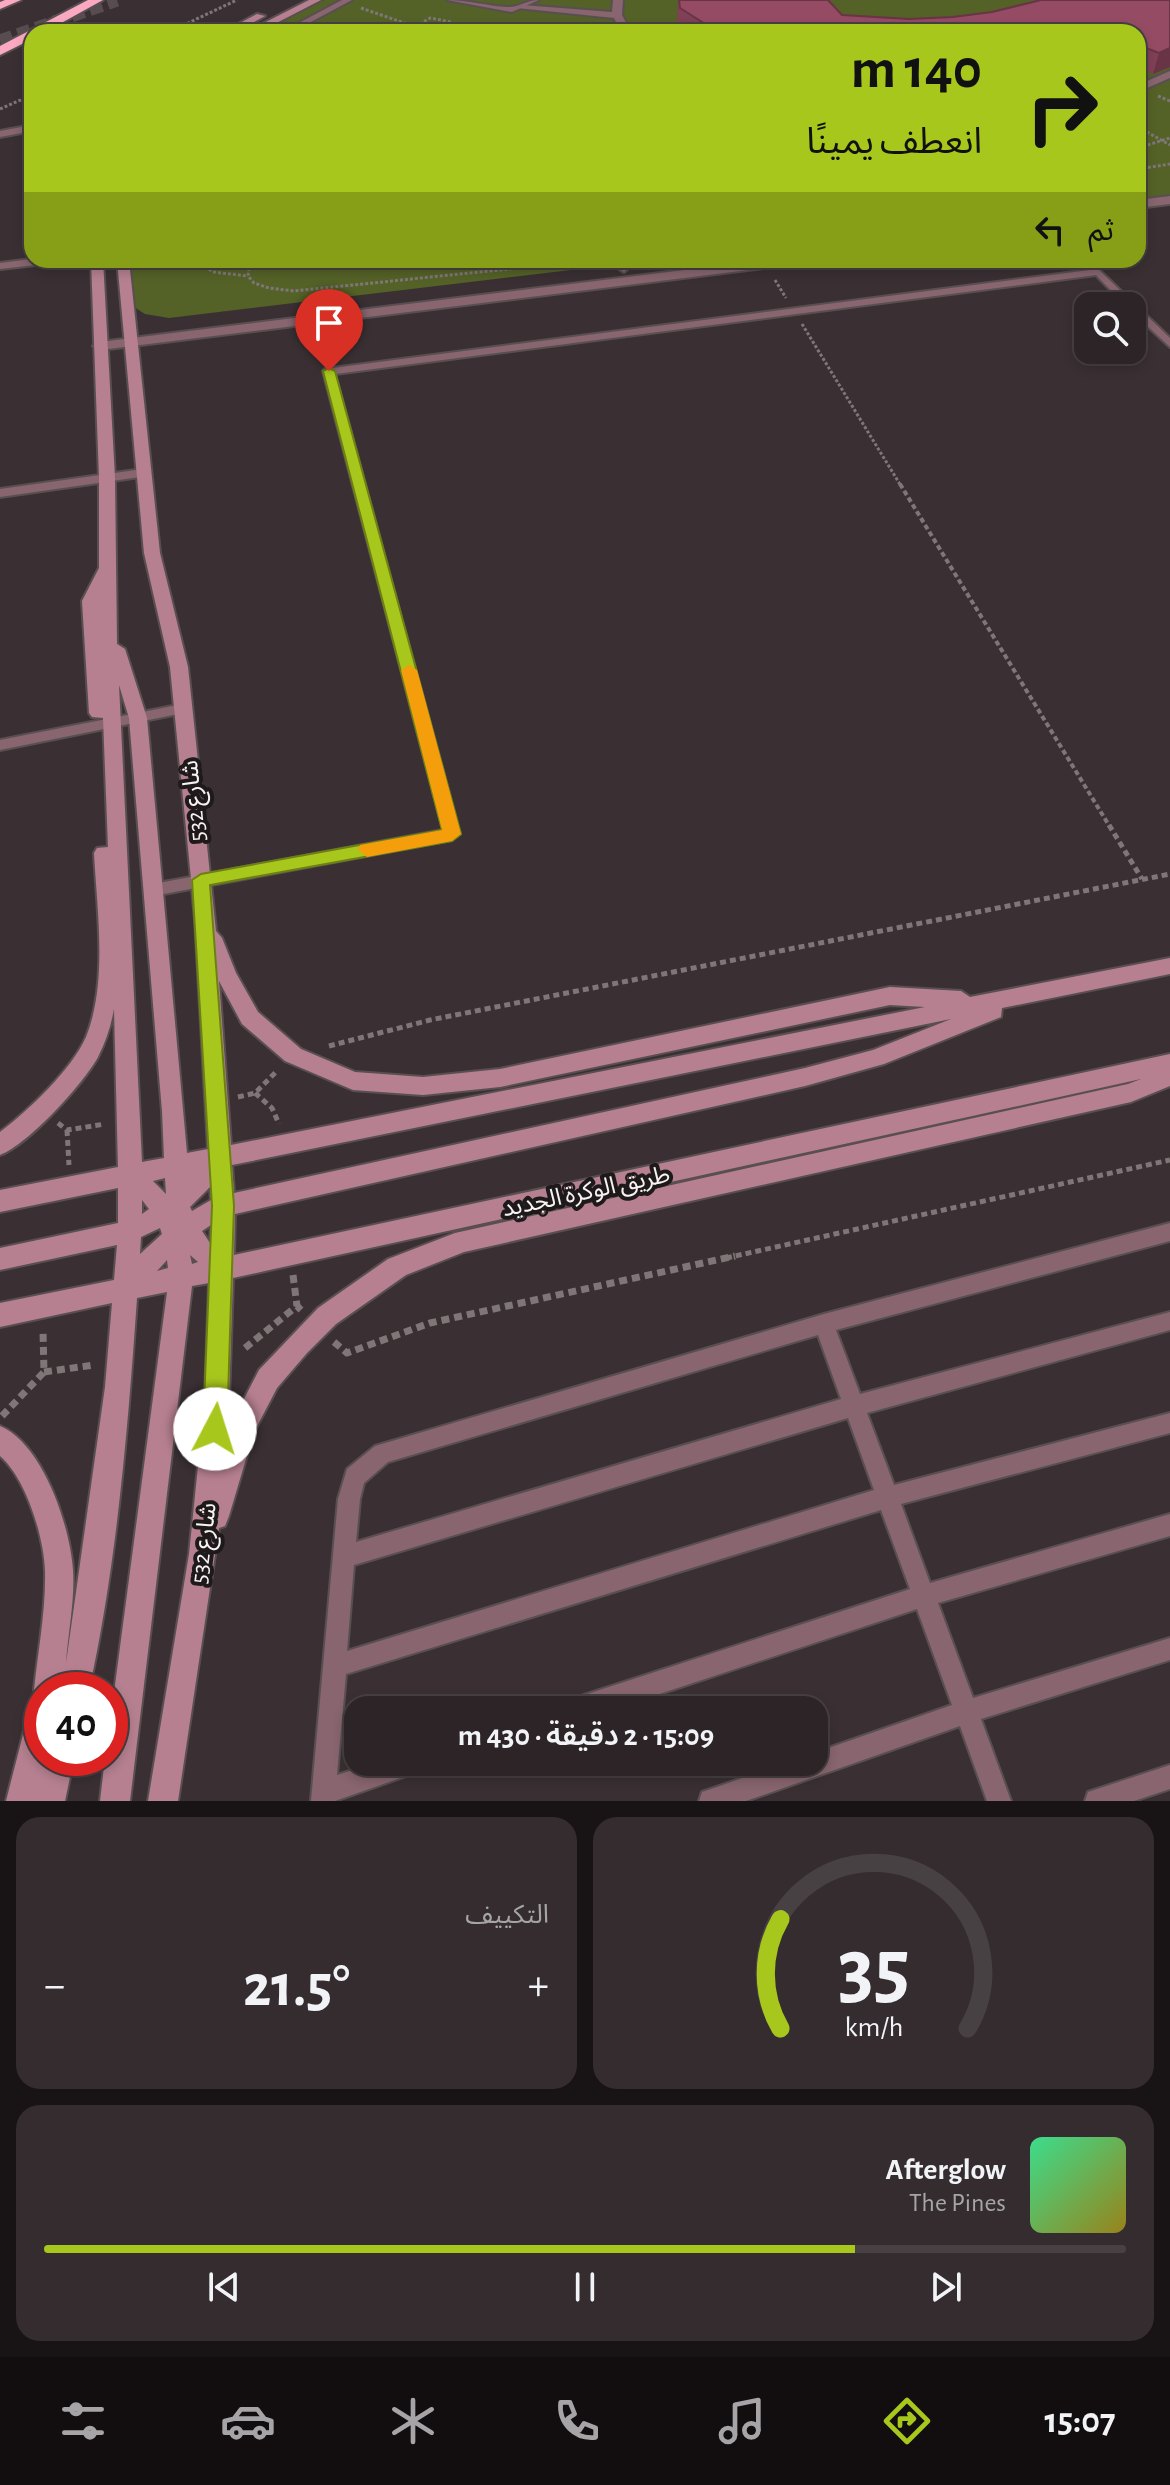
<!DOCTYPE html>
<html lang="ar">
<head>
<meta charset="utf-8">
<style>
  body { margin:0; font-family:"Alegreya Sans","Noto Sans Arabic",sans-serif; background:#342c2e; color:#f1f3f6; direction:rtl; height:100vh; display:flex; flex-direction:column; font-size:30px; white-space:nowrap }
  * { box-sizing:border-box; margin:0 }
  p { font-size:26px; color:#a6a4a7 }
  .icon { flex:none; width:44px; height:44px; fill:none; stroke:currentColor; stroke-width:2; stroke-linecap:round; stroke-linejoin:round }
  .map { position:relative; height:1801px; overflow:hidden; direction:ltr }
  .drawer { display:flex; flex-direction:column; gap:16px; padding:16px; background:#181415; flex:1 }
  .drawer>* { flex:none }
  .banner { position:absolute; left:24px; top:24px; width:1122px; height:244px; border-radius:24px; box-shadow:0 4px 12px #0003,0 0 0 2px #484143; direction:rtl; background:#a8c71c; color:#111; overflow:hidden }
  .buttons { position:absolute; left:1074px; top:292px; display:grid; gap:16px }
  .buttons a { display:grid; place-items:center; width:72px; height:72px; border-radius:16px; background:#2c2426; box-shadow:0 4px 12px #0003,0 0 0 2px #484143; font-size:40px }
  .speed { position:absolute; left:24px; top:1672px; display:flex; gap:16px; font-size:40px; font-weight:700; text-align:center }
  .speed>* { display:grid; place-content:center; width:104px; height:104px; border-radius:50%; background:#2c2426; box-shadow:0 4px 12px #0003,0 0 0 2px #484143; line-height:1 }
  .speed .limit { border:12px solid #d22; background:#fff; color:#111 }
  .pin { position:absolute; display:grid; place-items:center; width:68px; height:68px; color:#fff; margin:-82px -34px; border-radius:50% 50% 50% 0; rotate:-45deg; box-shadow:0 0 8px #0007 }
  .pin .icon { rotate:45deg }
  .me { position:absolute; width:88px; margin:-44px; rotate:5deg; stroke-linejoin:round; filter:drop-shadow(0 0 6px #0008) }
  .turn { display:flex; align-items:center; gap:28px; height:168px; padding:0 32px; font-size:36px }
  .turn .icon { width:104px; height:104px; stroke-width:2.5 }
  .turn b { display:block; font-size:56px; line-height:68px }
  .then { display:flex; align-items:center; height:76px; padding:0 32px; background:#0003; gap:16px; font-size:30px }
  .big { font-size:60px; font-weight:600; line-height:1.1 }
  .drawer .widget { flex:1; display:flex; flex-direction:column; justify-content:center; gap:12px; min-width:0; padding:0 28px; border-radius:24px; background:#342c2e }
  .drawer .dial { align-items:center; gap:0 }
  .dial svg { height:208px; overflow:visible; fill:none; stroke:#484143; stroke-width:7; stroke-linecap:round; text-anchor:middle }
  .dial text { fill:#f1f3f6; stroke:none }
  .song { display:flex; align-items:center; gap:24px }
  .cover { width:96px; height:96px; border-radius:12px; background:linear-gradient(135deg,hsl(150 70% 55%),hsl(50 70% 35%)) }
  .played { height:8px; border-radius:4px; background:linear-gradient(90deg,#a8c71c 75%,#484143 75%) }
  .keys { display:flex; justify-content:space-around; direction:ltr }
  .heat { display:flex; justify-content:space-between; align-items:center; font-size:44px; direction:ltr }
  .drawer .tiles { flex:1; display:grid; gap:16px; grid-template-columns:1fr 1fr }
  .widget:last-child { grid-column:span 2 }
  .trip { position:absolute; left:344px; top:1696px; width:484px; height:80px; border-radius:24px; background:#2c2426; box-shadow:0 4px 12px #0003,0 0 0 2px #484143; font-weight:600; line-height:80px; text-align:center; direction:rtl }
  .menu { display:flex; height:128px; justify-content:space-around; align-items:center; background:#120e0f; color:#a6a4a7 }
  .menu .icon { width:56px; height:56px }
  .menu .on { color:#a8c71c }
  .menu b { font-size:36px; color:#f1f3f6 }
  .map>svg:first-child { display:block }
</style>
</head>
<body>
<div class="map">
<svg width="1170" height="1801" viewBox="0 0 1170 1801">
  <rect width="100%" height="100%" fill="#3a3033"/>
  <g fill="#546227">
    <polygon points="324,0 1170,0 1170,198 1138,202 1138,32 259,32"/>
    <polygon points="128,260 655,260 169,318 145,314 131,305"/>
  </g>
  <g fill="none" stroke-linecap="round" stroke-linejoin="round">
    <polyline stroke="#574d50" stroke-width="13" stroke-dasharray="13 6" stroke-linecap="butt" points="0,41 117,0"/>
    <g stroke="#594f52" stroke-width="4">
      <g id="lane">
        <polygon points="342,0 352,0 292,32 282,32"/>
        <path d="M 447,0 C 468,0 487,6 507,7 C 518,8 527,0 539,0 L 512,12 Z"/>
        <polygon points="32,125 32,131 0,137 0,131"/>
        <polygon points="32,259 58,260 53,263 0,269 0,263"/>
        <polygon points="130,260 145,260 124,268 119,265"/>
        <polygon points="1098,269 1170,338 1170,347 1132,312 1132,306 1126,306 1096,275 335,374 460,834 452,840 153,896 147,894 145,890 153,884 443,830 323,371 325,369"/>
        <polygon points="143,469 147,470 147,476 0,497 0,489"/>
        <polygon points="183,704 188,706 190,709 188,712 0,750 0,740"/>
        <path d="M 1170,1223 L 1170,1241 L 836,1330 L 860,1394 L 1170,1312 L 1170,1330 L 867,1413 L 894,1485 L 1170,1413 L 1170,1433 L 901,1504 L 930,1583 L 1170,1514 L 1170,1536 L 938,1603 L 973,1698 L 1170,1638 L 1170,1660 L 981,1719 L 1011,1801 L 987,1801 L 960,1726 L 746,1801 L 699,1801 L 702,1792 L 711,1789 L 788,1762 L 814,1762 L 814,1753 L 952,1705 L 917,1609 L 611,1710 L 563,1710 L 567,1702 L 575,1698 L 910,1589 L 881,1510 L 346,1674 L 337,1775 L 378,1762 L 427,1762 L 423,1770 L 335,1801 L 311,1801 L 338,1499 L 347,1469 L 375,1446 L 824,1314 ZM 818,1335 L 841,1399 L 356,1542 L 360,1499 L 364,1483 L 388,1462 ZM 848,1418 L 874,1490 L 347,1651 L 354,1565 Z"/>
        <polygon points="1170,1765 1170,1789 1134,1801 1085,1801 1088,1792"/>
      </g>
    </g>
    <g stroke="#594f52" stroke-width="4">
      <g id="street">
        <polygon points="613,0 623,0 622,15 631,32 621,32 614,18 517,8 522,5 612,12"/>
        <polygon points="1170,71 1170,78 1138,92 1138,85"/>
        <polygon points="1170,196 1170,204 1138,208 1138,200"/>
        <polygon points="624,260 637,260 624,272 618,268"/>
        <polygon points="766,260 803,260 797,264 100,350 93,346 100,342"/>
      </g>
    </g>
    <g stroke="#594f52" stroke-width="4">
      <g id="secondary">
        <polygon points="309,0 321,0 259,32 246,32"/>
        <polygon points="257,14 265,16 236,32 223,32"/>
        <path d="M 91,260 L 103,260 L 115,478 L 117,644 L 125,649 L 147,718 L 187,1153 L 208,1149 L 195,919 L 170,667 L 144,553 L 117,260 L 129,260 L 160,553 L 188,667 L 216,931 L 222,938 L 236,973 L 258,1012 L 301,1049 L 355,1072 L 423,1077 L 500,1069 L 890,987 L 961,991 L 970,997 L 1170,958 L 1170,974 L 1002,1008 L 1001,1017 L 884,1064 L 805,1086 L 235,1214 L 234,1255 L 1170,1054 L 1170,1086 L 1131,1102 L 464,1252 L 406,1275 L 336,1324 L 307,1353 L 277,1388 L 254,1432 L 229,1516 L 225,1526 L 219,1528 L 178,1801 L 148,1801 L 189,1554 L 205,1398 L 209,1283 L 192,1286 L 130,1801 L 100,1801 L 105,1758 L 110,1758 L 110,1723 L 167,1292 L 137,1298 C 128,1427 117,1563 89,1690 L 42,1690 L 42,1702 L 34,1690 C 38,1651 46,1610 45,1571 C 44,1537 26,1478 0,1456 L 0,1426 C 43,1444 70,1526 73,1570 C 75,1600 68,1633 66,1663 L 105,1387 L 112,1303 L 0,1327 L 0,1303 L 114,1280 L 117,1245 L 0,1270 L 0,1248 L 118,1223 L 118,1188 L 0,1212 L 0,1190 L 118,1167 L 114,1009 C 111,1026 106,1041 98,1057 C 83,1084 29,1144 0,1155 L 0,1132 C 28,1111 72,1069 86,1037 C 108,982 97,911 94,853 L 97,848 L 108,847 L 103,718 L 92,717 L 89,713 L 82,601 L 99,568 L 99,478 ZM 119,685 L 129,718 L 162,1111 L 164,1158 L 142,1162 ZM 219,981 L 242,1024 L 285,1061 L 353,1090 L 423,1095 L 500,1087 L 890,1005 L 925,1007 L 231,1145 ZM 951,1019 L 873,1050 L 805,1068 L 234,1193 L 232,1165 ZM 1141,1079 L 1128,1084 L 455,1233 L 388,1259 L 318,1308 L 259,1370 L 228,1430 L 233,1278 ZM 165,1178 L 166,1194 L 153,1181 ZM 210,1187 L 211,1200 L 192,1211 L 190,1207 ZM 142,1200 L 149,1209 L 142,1214 ZM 211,1225 L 210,1243 L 202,1231 ZM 160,1228 L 162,1234 L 140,1254 L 141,1237 ZM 190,1255 L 198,1262 L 192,1264 ZM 167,1260 L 168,1268 L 157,1271 Z"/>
        <polygon points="42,1704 42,1758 74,1758 65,1801 6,1801 27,1719 32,1709"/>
      </g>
    </g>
    <g stroke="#594f52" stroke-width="4">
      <g id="highway">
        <polygon points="5,0 21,0 0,9 0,2"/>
        <polygon points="88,0 103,0 45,32 32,32 32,39 0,55 0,46"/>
      </g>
    </g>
    <g stroke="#7f7678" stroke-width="3" stroke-dasharray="3 2" stroke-linecap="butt">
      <polyline points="361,8 416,27"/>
      <polyline points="169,32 237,0"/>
      <polyline points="347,32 377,32"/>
      <polyline points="407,32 430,18 451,22 435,32"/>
      <polyline points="502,32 547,26"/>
      <polyline points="1158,96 1170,101"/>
      <polyline points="0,109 32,95"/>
      <polyline points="1138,127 1170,145"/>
      <polyline points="1138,148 1170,138"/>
      <polyline points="1138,169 1170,164"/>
      <polyline points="197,260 213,272 248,276"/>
      <polyline points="255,260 249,267 248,276 254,283 269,288 294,291 597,260"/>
      <polyline points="489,260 510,260"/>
      <polyline points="775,280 786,298"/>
      <polyline points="802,324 901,486"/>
    </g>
    <polyline stroke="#7f7678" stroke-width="4" stroke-dasharray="5 3" stroke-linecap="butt" points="900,484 1110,827"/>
    <g stroke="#7f7678" stroke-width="5" stroke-dasharray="6 4" stroke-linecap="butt">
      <polyline points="1109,825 1142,879"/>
      <polyline points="329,1046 430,1020 1170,874"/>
      <polyline points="255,1093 272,1108 279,1124"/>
      <polyline points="238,1097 255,1093 278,1070"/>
      <polyline points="58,1123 67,1130 105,1124"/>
      <polyline points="67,1130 69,1165"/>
      <polyline points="726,1258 1170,1160"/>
    </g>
    <g stroke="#7f7678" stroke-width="7" stroke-dasharray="8 5" stroke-linecap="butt">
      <polyline points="293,1275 297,1306"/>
      <polyline points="334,1342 347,1353 430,1323 735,1256"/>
      <polyline points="245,1348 297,1306 301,1310"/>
      <polyline points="44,1372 94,1365"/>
      <polyline points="2,1416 44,1372 43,1331"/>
    </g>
    <use href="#lane" fill="#88656f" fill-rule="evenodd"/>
    <use href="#street" fill="#88656f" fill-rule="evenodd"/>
    <use href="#secondary" fill="#b68090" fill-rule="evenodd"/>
    <use href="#highway" fill="#fba8c1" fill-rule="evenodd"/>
  </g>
  <polygon fill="#804056" points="678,0 828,0 842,15 909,19 953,17 992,12 1038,1 1037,0 1170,0 1170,67 1153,74 1138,69 1138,32 684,32 679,29 677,18"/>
  <polygon fill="#683446" points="1170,48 1170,67 1153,74 1159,53"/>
  <polygon fill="#954b64" stroke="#683446" stroke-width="2" points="679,0 828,0 842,15 909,19 953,17 992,12 1041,0 1170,0 1170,48 1159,53 1138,45 1138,32 718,32 680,8"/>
  <polygon fill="#a8c71c" stroke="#6d8112" stroke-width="2" points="329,368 335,371 461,834 452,841 210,885 234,1206 227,1429 223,1438 215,1441 206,1438 203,1429 212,1206 192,880 201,874 442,830 323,371"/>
  <polygon fill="#f59e0b" points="409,665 417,670 461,834 452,841 367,857 358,850 360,845 442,830 401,670"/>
  <g text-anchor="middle" stroke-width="8" stroke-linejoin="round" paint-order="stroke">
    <g font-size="24" fill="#f9f2f3" stroke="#1e191b">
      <text transform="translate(193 801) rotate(-96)" y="8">شارع 532</text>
      <text transform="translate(586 1191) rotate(-12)" y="8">طريق الوكرة الجديد</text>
      <text transform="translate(203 1543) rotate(-83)" y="8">شارع 532</text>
    </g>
  </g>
</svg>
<div class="buttons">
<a><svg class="icon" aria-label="search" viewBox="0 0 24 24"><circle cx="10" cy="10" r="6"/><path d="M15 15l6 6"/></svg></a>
</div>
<div class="speed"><div class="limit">40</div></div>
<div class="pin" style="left:329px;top:371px;background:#d93025"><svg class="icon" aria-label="arrive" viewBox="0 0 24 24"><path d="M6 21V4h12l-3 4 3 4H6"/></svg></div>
<svg class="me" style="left:215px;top:1429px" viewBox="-20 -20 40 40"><circle r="19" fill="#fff"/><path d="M0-13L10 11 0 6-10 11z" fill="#a8c71c"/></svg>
<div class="trip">15:09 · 2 دقيقة · 430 m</div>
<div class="banner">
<div class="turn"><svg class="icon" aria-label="right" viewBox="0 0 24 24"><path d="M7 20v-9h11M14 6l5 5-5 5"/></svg><div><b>140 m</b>انعطف يمينًا</div></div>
<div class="then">ثم<svg class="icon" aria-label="left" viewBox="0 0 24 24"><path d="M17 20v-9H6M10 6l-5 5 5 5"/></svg></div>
</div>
</div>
<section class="drawer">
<div class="tiles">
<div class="widget dial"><svg viewBox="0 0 100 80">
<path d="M14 69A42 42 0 1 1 86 69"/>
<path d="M14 69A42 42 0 0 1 14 27" stroke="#a8c71c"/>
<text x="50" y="56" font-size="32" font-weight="700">35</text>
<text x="50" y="72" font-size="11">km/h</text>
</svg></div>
<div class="widget"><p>التكييف</p>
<div class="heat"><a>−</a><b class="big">21.5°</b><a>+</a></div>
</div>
<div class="widget">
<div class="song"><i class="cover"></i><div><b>Afterglow</b><p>The Pines</p></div></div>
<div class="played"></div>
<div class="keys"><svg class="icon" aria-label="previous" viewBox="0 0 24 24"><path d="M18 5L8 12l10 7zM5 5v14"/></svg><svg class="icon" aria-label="pause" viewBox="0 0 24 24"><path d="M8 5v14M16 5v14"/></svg><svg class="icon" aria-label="next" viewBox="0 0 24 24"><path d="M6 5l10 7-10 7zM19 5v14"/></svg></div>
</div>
</div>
</section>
<nav class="menu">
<b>15:07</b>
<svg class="icon on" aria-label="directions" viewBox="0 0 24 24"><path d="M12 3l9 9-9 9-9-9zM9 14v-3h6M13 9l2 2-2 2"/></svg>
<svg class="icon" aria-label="music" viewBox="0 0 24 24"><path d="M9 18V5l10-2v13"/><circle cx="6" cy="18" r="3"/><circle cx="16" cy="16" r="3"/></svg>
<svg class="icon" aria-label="phone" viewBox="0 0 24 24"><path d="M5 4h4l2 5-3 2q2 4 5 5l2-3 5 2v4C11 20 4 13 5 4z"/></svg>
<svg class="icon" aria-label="climate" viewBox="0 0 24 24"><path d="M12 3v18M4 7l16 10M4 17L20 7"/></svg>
<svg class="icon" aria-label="car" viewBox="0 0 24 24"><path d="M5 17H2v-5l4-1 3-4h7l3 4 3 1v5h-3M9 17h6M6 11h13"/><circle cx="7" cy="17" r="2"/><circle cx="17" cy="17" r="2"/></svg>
<svg class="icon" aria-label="filters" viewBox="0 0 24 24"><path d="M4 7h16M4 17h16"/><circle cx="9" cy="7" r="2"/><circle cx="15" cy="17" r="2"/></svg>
</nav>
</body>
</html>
